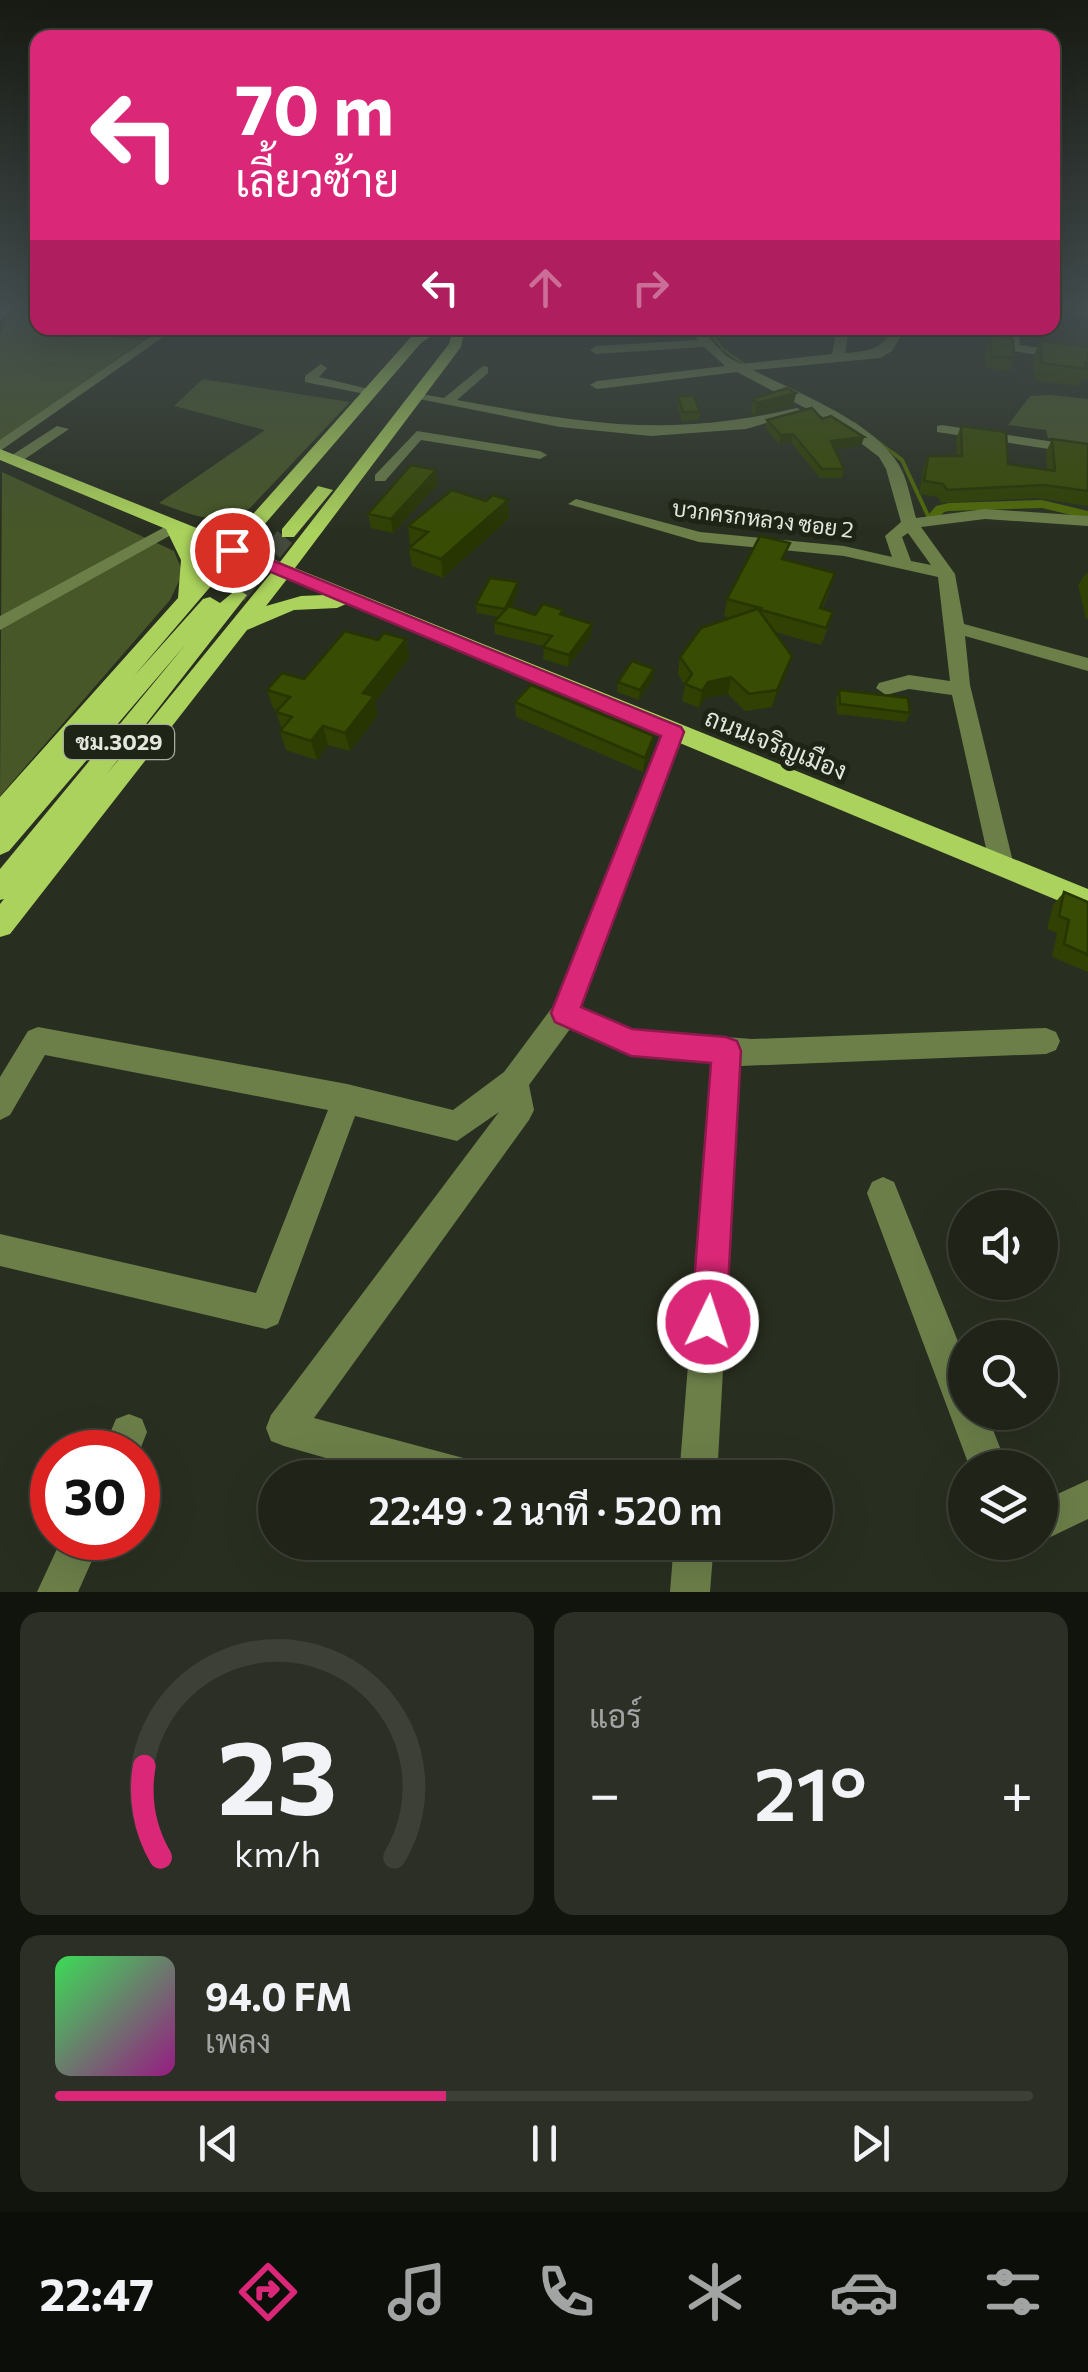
<!DOCTYPE html>
<html lang="th">
<head>
<meta charset="utf-8">
<style>
  body { margin:0; font-family:Commissioner,Sarabun,sans-serif; background:#2c2f25; color:#f1f3f6; height:100vh; display:flex; flex-direction:column; font-size:38px; white-space:nowrap }
  * { box-sizing:border-box; margin:0 }
  p { font-size:32px; color:#a1a4a2 }
  .icon { flex:none; width:55px; height:55px; fill:none; stroke:currentColor; stroke-width:2; stroke-linecap:round; stroke-linejoin:round }
  .map { position:relative; height:1592px; overflow:hidden }
  .drawer { display:flex; flex-direction:column; gap:20px; padding:20px; background:#11130d; flex:1 }
  .drawer>* { flex:none }
  .banner { position:absolute; left:30px; top:30px; width:1030px; height:305px; border-radius:20px; box-shadow:0 10px 40px #0002,0 0 0 2px #3c4037; background:#db2777; color:#fff; overflow:hidden }
  .tools { position:absolute; left:948px; top:1190px; display:grid; gap:20px }
  .tools a { display:grid; place-items:center; width:110px; height:110px; border-radius:50%; background:#1f2318; box-shadow:0 10px 40px #0002,0 0 0 2px #3c4037; font-size:50px }
  .speed { position:absolute; left:30px; top:1430px; display:flex; gap:20px; font-size:50px; font-weight:700; text-align:center }
  .speed>* { display:grid; place-content:center; width:130px; height:130px; border-radius:50%; background:#1f2318; box-shadow:0 10px 40px #0002,0 0 0 2px #3c4037; line-height:1 }
  .speed .limit { border:15px solid #d22; background:#fff; color:#111 }
  .pin { position:absolute; display:grid; place-items:center; width:85px; height:85px; color:#fff; margin:-42px; border:5px solid #fff; border-radius:50%; box-shadow:0 2px 10px #0007 }
  .me { position:absolute; width:110px; margin:-55px; rotate:4deg; stroke-linejoin:round; filter:drop-shadow(0 0 8px #0008) }
  .turn { display:flex; align-items:center; gap:35px; height:210px; padding:0 40px; font-size:45px }
  .turn .icon { width:130px; height:130px; stroke-width:2.5 }
  .turn b { display:block; font-size:70px; line-height:85px }
  .lanes { display:flex; align-items:center; height:95px; padding:0 40px; background:#0003; justify-content:center; gap:50px; direction:ltr }
  .lanes .off { opacity:.35 }
  .big { font-size:75px; font-weight:600; line-height:1.1 }
  .drawer .widget { flex:1; display:flex; flex-direction:column; justify-content:center; gap:15px; min-width:0; padding:0 35px; border-radius:20px; background:#2c2f25 }
  .drawer .dial { align-items:center; gap:0 }
  .dial svg { height:260px; overflow:visible; fill:none; stroke:#3c4037; stroke-width:7; stroke-linecap:round; text-anchor:middle }
  .dial text { fill:#f1f3f6; stroke:none }
  .song { display:flex; align-items:center; gap:30px }
  .cover { width:120px; height:120px; border-radius:15px; background:linear-gradient(135deg,hsl(130 70% 55%),hsl(310 70% 35%)) }
  .played { height:10px; border-radius:5px; background:linear-gradient(90deg,#db2777 40%,#3c4037 40%) }
  .keys { display:flex; justify-content:space-around; direction:ltr }
  .heat { display:flex; justify-content:space-between; align-items:center; font-size:55px; direction:ltr }
  .drawer .tiles { flex:1; display:grid; gap:20px; grid-template-columns:1fr 1fr }
  .widget:last-child { grid-column:span 2 }
  .trip { position:absolute; left:258px; top:1460px; width:575px; height:100px; border-radius:50px; background:#1f2318; box-shadow:0 10px 40px #0002,0 0 0 2px #3c4037; font-weight:600; line-height:100px; text-align:center }
  .tabs { display:flex; height:160px; justify-content:space-around; align-items:center; background:#0c0e0a; color:#a1a4a2 }
  .tabs .icon { width:70px; height:70px }
  .tabs .current { color:#db2777 }
  .tabs b { font-size:45px; color:#f1f3f6 }
  .map>svg:first-child { display:block }
</style>
</head>
<body>
<div class="map">
<svg width="1088" height="1592" viewBox="0 0 1088 1592">
  <rect width="100%" height="100%" fill="#292f20"/>
  <g fill="#475727">
    <polygon points="12,309 37,309 38,328 96,328 88,335 144,340 0,442 0,334"/>
    <path d="M 203,379 L 350,402 L 250,508 C 218,528 193,515 159,503 L 265,430 L 174,406 Z"/>
    <polygon points="1050,395 1088,399 1088,444 1048,438 1046,430 1008,425 1030,396"/>
    <polygon points="2,472 174,551 183,573 170,600 0,796"/>
  </g>
  <g fill="none" stroke-linecap="round" stroke-linejoin="round">
    <g stroke="#506a07" stroke-width="2.5">
      <polyline points="706,328 723,349 748,367"/>
      <polyline points="854,423 896,455"/>
    </g>
    <polyline stroke="#506a07" stroke-width="4" points="893,453 902,460 930,520"/>
    <polygon fill="#506a07" fill-rule="evenodd" points="1042,500 1088,511 1088,519 1042,508 949,511 944,512 934,523 924,520 936,506 949,503"/>
    <polyline stroke="#454b3c" stroke-width="19" stroke-dasharray="19 9" stroke-linecap="butt" points="237,595 288,533"/>
    <g fill="#6c7f49" fill-rule="evenodd">
      <polygon points="0,309 12,309 0,321"/>
      <polygon points="115,328 128,328 116,336 110,332"/>
      <polygon points="163,328 176,328 0,451 0,440"/>
      <path d="M 688,328 L 700,328 L 726,356 L 741,364 L 832,354 L 837,328 L 849,328 L 845,353 C 871,351 880,350 894,328 L 906,328 L 892,351 L 880,358 L 753,370 C 797,393 873,421 899,465 C 908,480 911,501 916,518 L 985,509 L 1088,516 L 1088,526 L 985,519 L 921,527 L 955,574 L 964,624 L 1088,658 L 1088,671 L 965,636 L 970,685 L 1014,866 L 1011,873 L 1002,876 L 993,873 L 990,866 L 952,695 L 909,689 L 886,695 L 876,688 L 879,683 L 909,675 L 950,681 L 938,577 L 844,556 L 699,542 L 568,504 L 576,499 L 700,532 L 844,546 L 892,557 L 885,536 L 901,522 L 886,469 L 879,457 L 836,424 L 737,372 L 597,389 L 590,385 L 597,381 L 725,366 L 704,347 L 596,354 L 590,350 L 596,346 L 698,340 ZM 908,533 L 931,565 L 911,561 L 902,537 Z"/>
      <polygon points="1006,328 1018,328 1020,345 1088,355 1088,363 1013,351 1006,345"/>
      <polygon points="321,364 327,368 319,377 377,391 370,395 305,382 305,376"/>
      <path d="M 483,366 L 488,367 L 488,373 L 457,400 C 584,423 668,439 797,408 L 804,412 L 746,429 L 651,436 L 560,427 L 409,397 L 416,393 L 444,398 Z"/>
      <polygon points="942,425 1088,447 1088,455 937,432 937,426"/>
      <polygon points="57,426 69,429 19,463 9,463 9,457"/>
      <polygon points="417,431 540,451 547,455 540,459 421,440 385,481 375,481 375,475"/>
      <polygon points="174,522 182,527 180,530 0,630 0,616"/>
      <polygon points="674,724 685,732 581,1007 632,1030 752,1039 1046,1028 1056,1032 1060,1041 1056,1050 1046,1054 740,1066 717,1478 679,1478 712,1063 631,1056 570,1029 529,1085 534,1110 529,1120 314,1418 467,1459 480,1465 486,1478 396,1478 284,1446 271,1441 266,1428 271,1415 499,1112 457,1141 355,1116 278,1324 266,1329 0,1266 0,1234 256,1293 328,1110 45,1055 10,1115 0,1120 0,1077 28,1031 38,1027 347,1084 453,1110 504,1072 554,1005 663,732"/>
      <polygon points="883,1177 894,1182 965,1359 965,1412 986,1412 1008,1468 970,1468 867,1193 872,1182"/>
      <polygon points="129,1414 142,1419 147,1432 138,1455 138,1452 102,1452 116,1419"/>
      <polygon points="1088,1480 1088,1519 1040,1542 1040,1502"/>
      <polygon points="62,1538 102,1538 78,1592 37,1592"/>
      <polygon points="674,1542 714,1542 710,1592 670,1592"/>
    </g>
    <g fill="#abd25c" fill-rule="evenodd">
      <path d="M 427,328 L 443,328 L 421,343 L 245,547 L 280,562 L 449,344 L 453,328 L 465,328 L 461,347 L 295,568 L 1088,889 L 1088,913 L 346,604 L 337,608 L 294,610 L 247,630 L 10,934 L 0,937 L 0,904 L 4,899 L 0,900 L 0,869 L 186,644 L 9,851 L 0,855 L 0,797 L 178,598 L 181,560 L 166,529 L 0,460 L 0,449 L 229,541 L 411,337 ZM 191,540 L 220,551 L 201,572 ZM 235,558 L 271,573 L 106,775 L 247,595 L 237,589 L 220,603 L 210,597 L 203,599 L 134,676 ZM 287,579 L 324,595 L 301,596 L 266,606 Z"/>
      <polygon points="318,486 333,490 294,537 282,537 282,529"/>
    </g>
  </g>
  <g fill="#304103">
    <polygon points="1065,309 1088,309 1088,316 1073,316"/>
    <polygon points="991,334 1014,358 1009,371 986,368 986,346"/>
    <polygon points="1040,341 1088,347 1088,381 1081,380 1078,386 1035,380 1033,358"/>
    <polygon points="796,393 793,406 754,416 751,412 753,399"/>
    <polygon points="678,396 700,412 699,420 682,421 677,405"/>
    <polygon points="822,419 864,437 861,446 835,449 844,469 842,478 820,478 791,442 779,444 765,428 767,420"/>
    <polygon points="961,426 1008,464 1047,470 1046,452 1052,439 1088,444 1088,506 1037,498 941,503 938,497 919,494 923,469 928,456 957,456 956,439"/>
    <polygon points="438,484 393,533 371,528 368,514"/>
    <polygon points="509,518 443,578 412,566 409,548 413,545 410,544 408,526"/>
    <polygon points="786,560 830,590 822,609 828,628 821,645 775,632 787,672 772,707 745,711 728,694 705,698 699,708 682,701 685,686 678,674 680,657 731,618 724,616 727,599"/>
    <polygon points="1086,573 1088,574 1088,619 1086,619 1078,585"/>
    <polygon points="518,582 518,592 511,607 535,615 563,615 591,636 568,667 543,659 544,646 495,634 494,622 498,617 477,613 476,604"/>
    <polygon points="406,639 409,658 375,702 378,715 350,751 328,745 317,760 286,750 280,731 282,729 276,712 278,710 273,708 267,690 304,679 378,640"/>
    <polygon points="653,679 639,700 617,692 618,682"/>
    <polygon points="839,690 910,713 906,722 837,714 836,700"/>
    <polygon points="515,702 654,736 652,750 643,772 516,717"/>
    <polygon points="1064,892 1088,902 1088,972 1052,957 1057,933 1047,929 1053,905"/>
  </g>
  <g fill="#273502">
    <polygon points="796,393 793,406 754,416 757,403"/>
    <polygon points="793,434 791,442 779,444 781,435"/>
    <polygon points="864,437 861,446 829,450 831,441"/>
    <polygon points="436,470 438,484 393,533 391,519"/>
    <polygon points="508,500 509,518 443,578 441,559"/>
    <polygon points="518,582 518,592 506,618 505,609"/>
    <polygon points="592,624 591,636 568,667 569,655"/>
    <polygon points="406,639 409,658 375,702 378,715 350,751 345,733 363,693"/>
    <polygon points="792,656 787,672 772,707 777,690"/>
    <polygon points="654,669 653,679 639,700 640,690"/>
    <polygon points="731,677 728,694 705,698 699,708 702,691 708,682"/>
    <polygon points="323,726 328,745 317,760 311,741"/>
    <polygon points="654,736 652,750 643,772 645,758"/>
  </g>
  <g fill="#384c03" stroke="#273502" stroke-width="2.5">
    <polygon points="991,334 1013,339 1014,358 991,356"/>
    <polygon points="1040,341 1088,347 1088,363 1085,363 1086,369 1042,363"/>
    <polygon points="787,388 796,393 757,403 753,399"/>
    <polygon points="678,396 694,396 700,412 683,412"/>
    <polygon points="812,408 822,419 831,416 864,437 831,441 844,469 822,469 793,434 781,435 767,420"/>
    <polygon points="961,426 1006,432 1008,464 1055,471 1052,439 1088,444 1088,491 1044,485 947,490 943,484 924,481 928,456 962,456"/>
    <polygon points="411,465 436,470 391,519 368,514"/>
    <polygon points="452,490 486,501 493,495 508,500 441,559 409,548 428,532 408,526"/>
    <polygon points="760,536 790,543 782,559 835,573 820,608 833,612 826,628 758,609 792,656 777,690 749,694 731,677 708,682 702,691 685,684 692,674 680,657 701,628 760,608 727,599"/>
    <polygon points="490,578 518,582 505,609 476,604"/>
    <polygon points="543,604 563,610 560,614 592,624 569,655 543,647 552,636 494,622 509,606 535,615"/>
    <polygon points="345,631 378,640 384,633 406,639 363,693 374,696 345,733 323,726 311,741 280,731 292,717 276,712 290,697 267,690 282,673 304,679"/>
    <polygon points="632,661 654,669 640,690 618,682"/>
    <polygon points="531,685 654,736 645,758 515,702"/>
    <polygon points="839,690 908,698 910,713 840,704"/>
    <polygon points="1064,892 1088,902 1088,955 1064,944 1069,920 1059,916"/>
  </g>
  <linearGradient id="sky" x2="0" y2="1"><stop stop-color="#171a12"/><stop offset="0.58" stop-color="#434d4e"/><stop offset="1" stop-color="#434d4e" stop-opacity="0"/></linearGradient>
  <rect width="1088" height="532" fill="url(#sky)"/>
  <polygon fill="#db2777" stroke="#8e194d" stroke-width="2.5" points="232,544 681,727 684,732 581,1007 632,1029 726,1037 737,1041 741,1051 726,1322 721,1335 708,1340 696,1335 691,1322 711,1063 631,1056 555,1022 551,1013 661,736 226,553 223,550"/>
  <g text-anchor="middle" stroke-width="10" stroke-linejoin="round" paint-order="stroke">
    <g font-size="22" fill="#e3e7dd" stroke="#1f2516">
      <text transform="translate(763 519) rotate(7)" y="8">บวกครกหลวง ซอย 2</text>
    </g>
    <rect fill="#1f2516" stroke="#a8ada1" stroke-width="2.5" x="64" y="725" width="110" height="34" rx="8"/>
    <g font-size="22" font-weight="bold" fill="#e3e7dd">
      <text x="119" y="750">ชม.3029</text>
    </g>
    <g font-size="25" fill="#e3e7dd" stroke="#1f2516">
      <text transform="translate(776 744) rotate(22)" y="9">ถนนเจริญเมือง</text>
    </g>
  </g>
</svg>
<div class="tools">
<a><svg class="icon" aria-label="sound" viewBox="0 0 24 24"><path d="M4 9h4l5-4v14l-5-4H4zM17 9q2 3 0 6"/></svg></a>
<a><svg class="icon" aria-label="search" viewBox="0 0 24 24"><circle cx="10" cy="10" r="6"/><path d="M15 15l6 6"/></svg></a>
<a><svg class="icon" aria-label="layers" viewBox="0 0 24 24"><path d="M12 4l9 5-9 5-9-5zM3 14l9 5 9-5"/></svg></a>
</div>
<div class="speed"><div class="limit">30</div></div>
<div class="pin" style="left:232px;top:550px;background:#d93025"><svg class="icon" aria-label="arrive" viewBox="0 0 24 24"><path d="M6 21V4h12l-3 4 3 4H6"/></svg></div>
<svg class="me" style="left:708px;top:1322px" viewBox="-20 -20 40 40"><circle r="17" fill="#db2777" stroke="#fff" stroke-width="3"/><path d="M0-11L8 9 0 5-8 9z" fill="#fff"/></svg>
<div class="trip">22:49 · 2 นาที · 520 m</div>
<div class="banner">
<div class="turn"><svg class="icon" aria-label="left" viewBox="0 0 24 24"><path d="M17 20v-9H6M10 6l-5 5 5 5"/></svg><div><b>70 m</b>เลี้ยวซ้าย</div></div>
<div class="lanes"><svg class="icon" aria-label="left" viewBox="0 0 24 24"><path d="M17 20v-9H6M10 6l-5 5 5 5"/></svg><svg class="icon off" aria-label="ahead" viewBox="0 0 24 24"><path d="M12 20V5M6 11l6-6 6 6"/></svg><svg class="icon off" aria-label="right" viewBox="0 0 24 24"><path d="M7 20v-9h11M14 6l5 5-5 5"/></svg></div>
</div>
</div>
<section class="drawer">
<div class="tiles">
<div class="widget dial"><svg viewBox="0 0 100 80">
<path d="M14 69A42 42 0 1 1 86 69"/>
<path d="M14 69A42 42 0 0 1 9 41" stroke="#db2777"/>
<text x="50" y="56" font-size="32" font-weight="700">23</text>
<text x="50" y="72" font-size="11">km/h</text>
</svg></div>
<div class="widget"><p>แอร์</p>
<div class="heat"><a>−</a><b class="big">21°</b><a>+</a></div>
</div>
<div class="widget">
<div class="song"><i class="cover"></i><div><b>94.0 FM</b><p>เพลง</p></div></div>
<div class="played"></div>
<div class="keys"><svg class="icon" aria-label="previous" viewBox="0 0 24 24"><path d="M18 5L8 12l10 7zM5 5v14"/></svg><svg class="icon" aria-label="pause" viewBox="0 0 24 24"><path d="M8 5v14M16 5v14"/></svg><svg class="icon" aria-label="next" viewBox="0 0 24 24"><path d="M6 5l10 7-10 7zM19 5v14"/></svg></div>
</div>
</div>
</section>
<nav class="tabs">
<b>22:47</b>
<svg class="icon current" aria-label="directions" viewBox="0 0 24 24"><path d="M12 3l9 9-9 9-9-9zM9 14v-3h6M13 9l2 2-2 2"/></svg>
<svg class="icon" aria-label="music" viewBox="0 0 24 24"><path d="M9 18V5l10-2v13"/><circle cx="6" cy="18" r="3"/><circle cx="16" cy="16" r="3"/></svg>
<svg class="icon" aria-label="phone" viewBox="0 0 24 24"><path d="M5 4h4l2 5-3 2q2 4 5 5l2-3 5 2v4C11 20 4 13 5 4z"/></svg>
<svg class="icon" aria-label="climate" viewBox="0 0 24 24"><path d="M12 3v18M4 7l16 10M4 17L20 7"/></svg>
<svg class="icon" aria-label="car" viewBox="0 0 24 24"><path d="M5 17H2v-5l4-1 3-4h7l3 4 3 1v5h-3M9 17h6M6 11h13"/><circle cx="7" cy="17" r="2"/><circle cx="17" cy="17" r="2"/></svg>
<svg class="icon" aria-label="filters" viewBox="0 0 24 24"><path d="M4 7h16M4 17h16"/><circle cx="9" cy="7" r="2"/><circle cx="15" cy="17" r="2"/></svg>
</nav>
</body>
</html>
